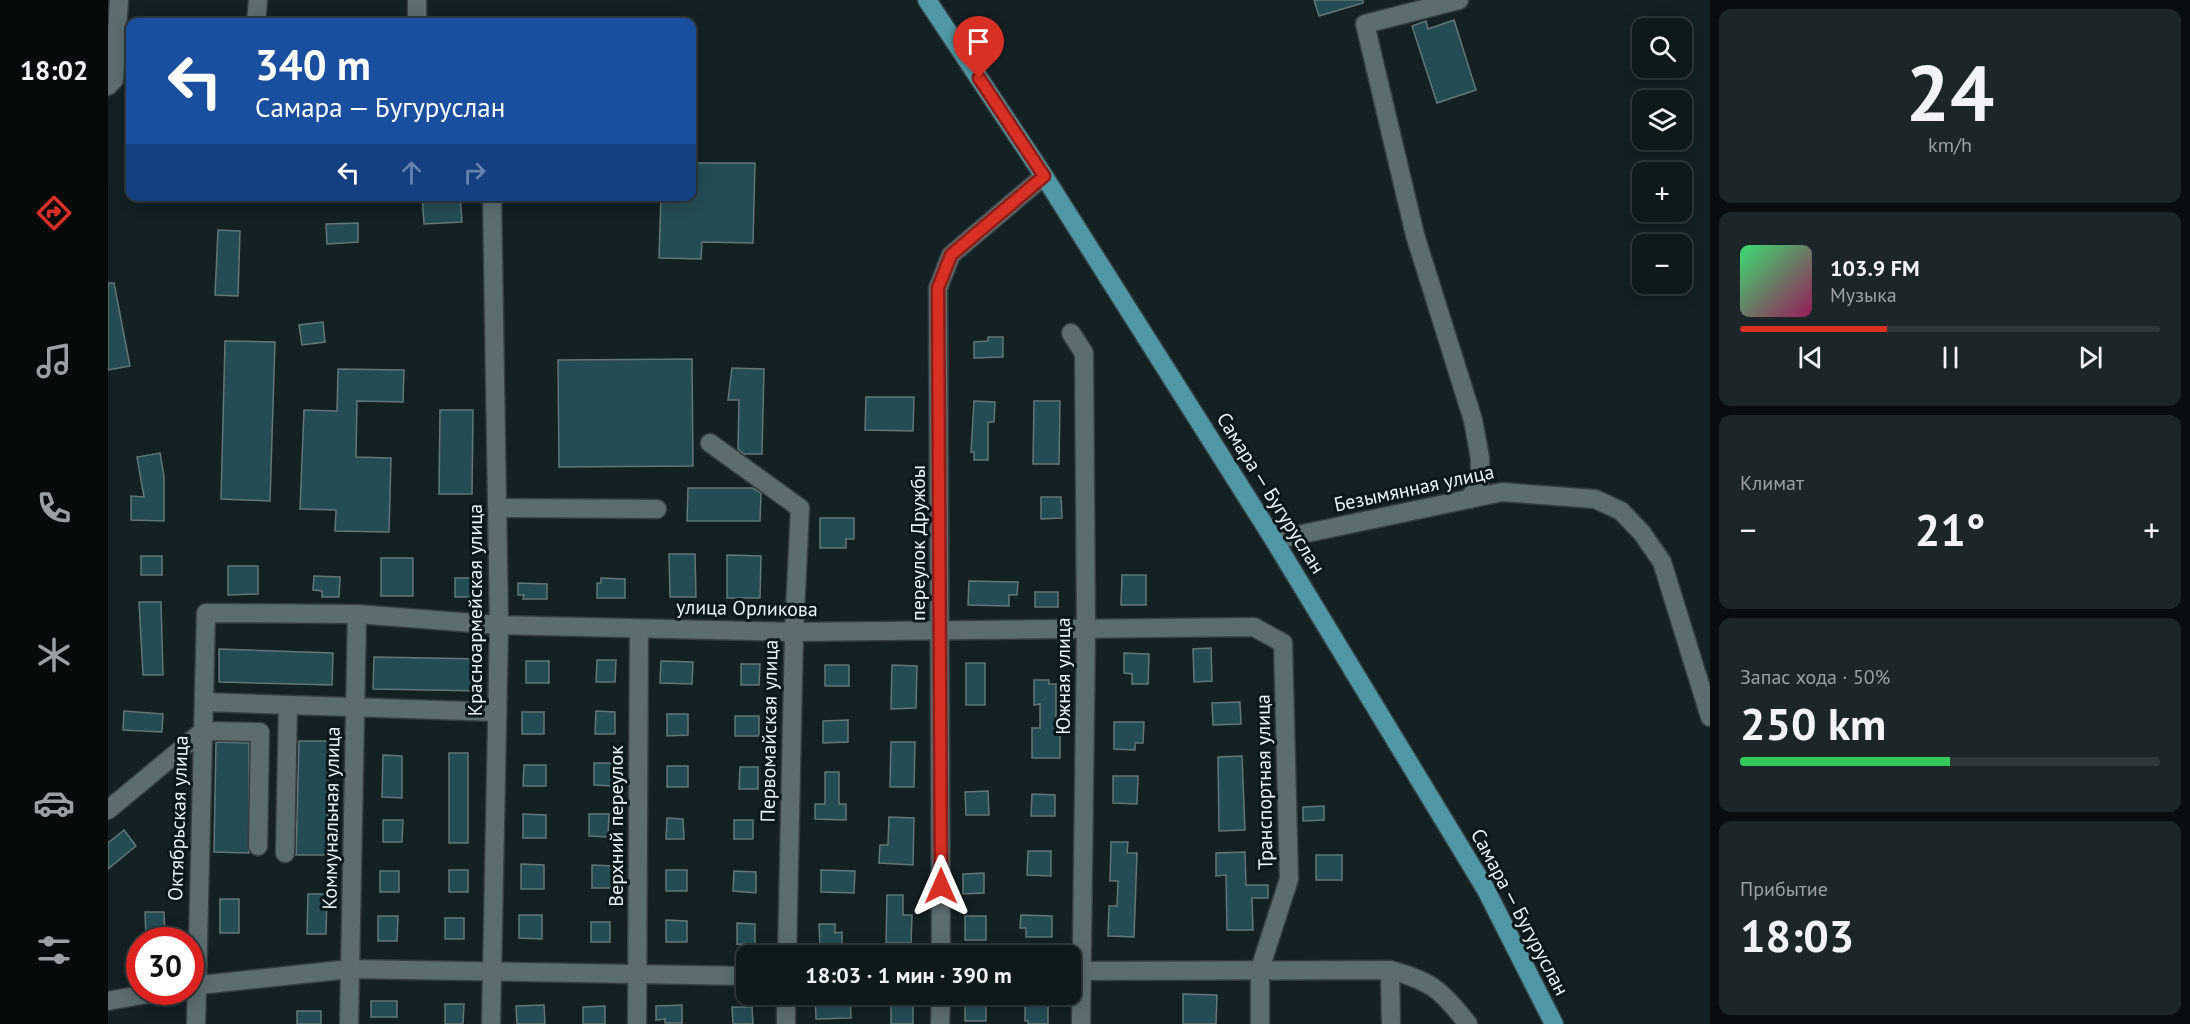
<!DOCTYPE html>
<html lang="ru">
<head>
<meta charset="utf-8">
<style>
  body { margin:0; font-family:"PT Sans",sans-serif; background:#1c2628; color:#f1f3f6; height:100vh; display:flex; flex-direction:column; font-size:22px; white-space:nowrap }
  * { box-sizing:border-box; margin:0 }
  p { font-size:20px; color:#9ba0a3 }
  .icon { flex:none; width:33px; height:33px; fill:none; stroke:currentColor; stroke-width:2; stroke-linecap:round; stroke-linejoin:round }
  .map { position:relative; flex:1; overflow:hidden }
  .drawer { display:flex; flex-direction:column; gap:9px; padding:9px; background:#080e0f; width:480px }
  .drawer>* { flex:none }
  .guide { position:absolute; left:18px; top:18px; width:570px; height:183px; border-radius:12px; box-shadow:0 3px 15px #0003,0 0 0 2px #2e383a; background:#1a4fa0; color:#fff; overflow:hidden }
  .controls { position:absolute; left:1524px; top:18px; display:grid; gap:12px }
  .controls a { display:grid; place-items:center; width:60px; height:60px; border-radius:12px; background:#0e191b; box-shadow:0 3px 15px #0003,0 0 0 2px #2e383a; font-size:30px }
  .speed { position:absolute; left:18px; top:927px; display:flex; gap:12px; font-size:30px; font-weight:700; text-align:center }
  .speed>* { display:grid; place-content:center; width:78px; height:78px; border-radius:50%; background:#0e191b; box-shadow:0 3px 15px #0003,0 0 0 2px #2e383a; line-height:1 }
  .speed .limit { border:9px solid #d22; background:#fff; color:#111 }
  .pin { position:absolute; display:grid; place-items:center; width:51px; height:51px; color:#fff; margin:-62px -26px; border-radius:50% 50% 50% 0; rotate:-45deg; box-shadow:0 0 6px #0007 }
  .pin .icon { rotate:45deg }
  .me { position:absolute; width:66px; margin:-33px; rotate:0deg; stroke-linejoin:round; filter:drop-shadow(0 0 4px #0008) }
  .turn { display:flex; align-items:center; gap:21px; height:126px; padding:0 30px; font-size:27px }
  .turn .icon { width:78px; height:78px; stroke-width:2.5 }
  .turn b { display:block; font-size:42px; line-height:51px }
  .lanes { display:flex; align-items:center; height:57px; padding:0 30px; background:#0003; justify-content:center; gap:30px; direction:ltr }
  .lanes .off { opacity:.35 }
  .big { font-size:45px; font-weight:800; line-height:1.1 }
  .drawer .tile { flex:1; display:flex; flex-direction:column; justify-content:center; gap:9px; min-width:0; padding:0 21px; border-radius:12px; background:#1c2628 }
  .drawer .dial { align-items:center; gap:0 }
  .dial b { font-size:78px; line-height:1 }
  .song { display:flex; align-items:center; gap:18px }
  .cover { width:72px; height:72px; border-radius:9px; background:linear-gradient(135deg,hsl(140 70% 55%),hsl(330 70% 35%)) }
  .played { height:6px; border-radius:3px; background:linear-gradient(90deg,#d93025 35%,#2e383a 35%) }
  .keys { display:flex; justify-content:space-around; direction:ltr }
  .heat { display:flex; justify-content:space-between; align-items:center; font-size:33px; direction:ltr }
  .charge { height:9px; border-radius:4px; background:linear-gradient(90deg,#34c759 50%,#2e383a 0) }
  .trip { position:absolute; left:628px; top:945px; width:345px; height:60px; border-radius:12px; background:#0e191b; box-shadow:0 3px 15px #0003,0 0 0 2px #2e383a; font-weight:800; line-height:60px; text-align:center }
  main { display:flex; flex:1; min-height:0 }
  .tabs { display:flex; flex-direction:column; width:108px; justify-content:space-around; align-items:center; background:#060a0b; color:#9ba0a3 }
  .tabs .icon { width:42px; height:42px }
  .tabs .on { color:#d93025 }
  .tabs b { font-size:27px; color:#f1f3f6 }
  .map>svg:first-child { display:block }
</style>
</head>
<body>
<main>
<nav class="tabs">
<b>18:02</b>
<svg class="icon on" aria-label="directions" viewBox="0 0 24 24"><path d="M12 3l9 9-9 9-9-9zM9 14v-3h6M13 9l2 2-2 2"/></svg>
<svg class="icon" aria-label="music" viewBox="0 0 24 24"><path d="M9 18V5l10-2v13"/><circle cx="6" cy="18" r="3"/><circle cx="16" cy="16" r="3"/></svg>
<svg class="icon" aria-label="phone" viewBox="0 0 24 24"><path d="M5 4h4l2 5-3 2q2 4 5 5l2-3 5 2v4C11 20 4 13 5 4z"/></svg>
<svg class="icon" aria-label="climate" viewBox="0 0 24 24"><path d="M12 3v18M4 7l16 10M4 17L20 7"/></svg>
<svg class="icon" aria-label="car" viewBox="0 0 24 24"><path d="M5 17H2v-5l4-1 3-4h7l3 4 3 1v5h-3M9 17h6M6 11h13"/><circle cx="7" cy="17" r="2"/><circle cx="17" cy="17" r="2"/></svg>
<svg class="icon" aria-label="filters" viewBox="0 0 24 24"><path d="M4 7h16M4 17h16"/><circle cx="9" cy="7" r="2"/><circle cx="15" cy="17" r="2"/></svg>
</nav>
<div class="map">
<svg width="1602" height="1024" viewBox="0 0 1602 1024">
  <rect width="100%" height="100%" fill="#132124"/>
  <g fill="#244c53" stroke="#647578" stroke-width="1.5">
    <polygon points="1206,0 1255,0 1255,3 1211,16"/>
    <polygon points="1346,20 1368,90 1329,103 1304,26 1318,21 1320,29"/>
    <polygon points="584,163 647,163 645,243 594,242 593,259 551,258 553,196 584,196"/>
    <polygon points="314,196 352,196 354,222 316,224"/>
    <polygon points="250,223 250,242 219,244 218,224"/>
    <polygon points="110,230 132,231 130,296 107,295"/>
    <polygon points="0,283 6,283 22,366 0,370"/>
    <polygon points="215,322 217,342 194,345 191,325"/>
    <polygon points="880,337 895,337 895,357 866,358 866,342 880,341"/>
    <polygon points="117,341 167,342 162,501 113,499"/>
    <polygon points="584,359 585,466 451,467 450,360"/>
    <polygon points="624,368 656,369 654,454 636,454 630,449 631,400 620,400"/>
    <polygon points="230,369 296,370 295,402 249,401 248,457 283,458 281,532 227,531 228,510 192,509 196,410 229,411"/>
    <polygon points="758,397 806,397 805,431 757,430"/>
    <polygon points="866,401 887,402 886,422 880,422 880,460 866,460 866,452 863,452"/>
    <polygon points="926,401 952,401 951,464 925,464"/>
    <polygon points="332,410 365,410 364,494 331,494"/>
    <polygon points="52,453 56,476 56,521 23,520 23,496 36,497 29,457"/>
    <polygon points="580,488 645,488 653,493 652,521 579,521"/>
    <polygon points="933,497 953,497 954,518 933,519"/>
    <polygon points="712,518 746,518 746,539 738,539 738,548 712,548"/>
    <polygon points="561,554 587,554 588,597 562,597"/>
    <polygon points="619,555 653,556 652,598 619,598"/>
    <rect x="33" y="556" width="21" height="19"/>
    <rect x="273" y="558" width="32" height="38"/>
    <polygon points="120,566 150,566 150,594 120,595"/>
    <polygon points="1014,575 1038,575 1038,605 1013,605"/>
    <polygon points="206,576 232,577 231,597 214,597 214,591 205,590"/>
    <polygon points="347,578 365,578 364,597 347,597"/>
    <polygon points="493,578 517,579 517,598 489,598 489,583 493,583"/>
    <polygon points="861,581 910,582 909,595 901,595 901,606 860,605"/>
    <polygon points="410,583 439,584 439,599 415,599 416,595 410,595"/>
    <rect x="927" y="592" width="23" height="15"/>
    <polygon points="31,602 53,602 55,675 35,675"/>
    <polygon points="1103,648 1104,681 1086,682 1085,649"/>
    <polygon points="111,649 225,653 224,685 111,682"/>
    <polygon points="1016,653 1041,654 1040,684 1024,684 1024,674 1016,673"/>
    <polygon points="266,657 375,659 374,691 265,689"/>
    <polygon points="489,660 508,660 507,682 488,682"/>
    <rect x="418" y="661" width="23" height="22"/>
    <polygon points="553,661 585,662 584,684 552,683"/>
    <rect x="858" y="663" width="19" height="42"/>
    <polygon points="633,664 652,664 651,685 633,685"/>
    <rect x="717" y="665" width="24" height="21"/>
    <polygon points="784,665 809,666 808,708 783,709"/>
    <polygon points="926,680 941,680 941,684 948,684 948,722 952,722 952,758 924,758 924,728 932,728 932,704 926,705"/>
    <polygon points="1132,702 1133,724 1105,725 1104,703"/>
    <polygon points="16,711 55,714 54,732 15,730"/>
    <polygon points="488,711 507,712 507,734 487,734"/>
    <rect x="414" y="712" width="22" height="22"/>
    <polygon points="559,714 580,714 580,735 559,736"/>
    <rect x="627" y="716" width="24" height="20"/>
    <polygon points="740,720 740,742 715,743 715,721"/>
    <polygon points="1006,722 1036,722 1035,743 1027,743 1027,750 1006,749"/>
    <polygon points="191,741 221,741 219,855 188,855"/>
    <polygon points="108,742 141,743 141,853 106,852"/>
    <polygon points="783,742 807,742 806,787 782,787"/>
    <rect x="341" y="753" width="19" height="90"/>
    <polygon points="275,755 294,756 294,798 274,797"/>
    <polygon points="1134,756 1137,830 1111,831 1110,757"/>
    <polygon points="486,763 506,763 505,786 486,785"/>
    <polygon points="416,765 438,765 438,786 415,786"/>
    <rect x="559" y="766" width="21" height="21"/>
    <polygon points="632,767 650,767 650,789 631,789"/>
    <polygon points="717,772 731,772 731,804 738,804 738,820 707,819 707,804 717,804"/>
    <polygon points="1005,776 1030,776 1029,804 1005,803"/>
    <polygon points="880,791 881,815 858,815 857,792"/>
    <polygon points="924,794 947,795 947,816 923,816"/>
    <polygon points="1216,806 1216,820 1195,821 1195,807"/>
    <polygon points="415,814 438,815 438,838 415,838"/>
    <polygon points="481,814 501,814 500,837 481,836"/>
    <polygon points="781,817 806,818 805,865 771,863 772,845 780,845"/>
    <polygon points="559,818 575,819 576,839 558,839"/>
    <polygon points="275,820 295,820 294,842 275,842"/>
    <rect x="626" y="820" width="19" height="19"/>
    <polygon points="16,830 28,846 0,869 0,843"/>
    <polygon points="1003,842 1020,842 1019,853 1029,853 1026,937 1000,936 1001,906 1009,906 1010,881 1002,881"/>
    <polygon points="920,851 943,851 943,876 919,875"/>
    <polygon points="1137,852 1138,885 1160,885 1160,898 1144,898 1145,930 1119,930 1118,875 1108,876 1108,853"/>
    <rect x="1208" y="855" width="26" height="25"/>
    <polygon points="413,864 436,865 436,889 413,889"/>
    <polygon points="484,865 504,866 503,888 484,888"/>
    <rect x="341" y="870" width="19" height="22"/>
    <rect x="558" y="870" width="21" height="21"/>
    <polygon points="713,870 747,871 746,893 713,892"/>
    <rect x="272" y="871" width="19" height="21"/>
    <polygon points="626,871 648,872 648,893 625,891"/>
    <polygon points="876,873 876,893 855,894 855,874"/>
    <polygon points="200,894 219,894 218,934 199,934"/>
    <polygon points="779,895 795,895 795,915 804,915 803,943 778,943"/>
    <rect x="112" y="899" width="19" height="34"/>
    <polygon points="37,912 56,912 57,940 38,940"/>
    <polygon points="411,915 434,915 434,939 411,938"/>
    <polygon points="913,915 944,916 944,937 918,937 918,928 912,928"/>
    <polygon points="270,916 290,916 289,941 270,941"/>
    <rect x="857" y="916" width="21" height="24"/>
    <rect x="337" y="918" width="19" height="21"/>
    <polygon points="558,920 579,921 579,942 558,942"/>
    <rect x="483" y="922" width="19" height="20"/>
    <polygon points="629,923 647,924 647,945 629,944"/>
    <polygon points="711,924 727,924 727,933 734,932 734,945 712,946"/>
    <polygon points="1075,994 1109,995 1108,1024 1075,1024"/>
    <polygon points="742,995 743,1018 708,1019 707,996"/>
    <rect x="263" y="1001" width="26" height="16"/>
    <polygon points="917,1002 940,1003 940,1024 920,1024 920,1021 917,1021"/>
    <polygon points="337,1004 356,1004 355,1024 337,1024"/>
    <rect x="857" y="1004" width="21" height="17"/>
    <polygon points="436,1005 437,1024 409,1024 408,1006"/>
    <polygon points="574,1005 574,1023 557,1023 557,1019 548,1020 548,1006"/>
    <rect x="783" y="1005" width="22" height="19"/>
    <polygon points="497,1006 497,1024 475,1024 475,1007"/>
    <polygon points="624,1007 644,1007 645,1024 625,1024"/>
    <rect x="189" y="1011" width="24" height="13"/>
  </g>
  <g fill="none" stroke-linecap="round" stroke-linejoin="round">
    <g stroke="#343e40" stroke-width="21">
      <g id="minor">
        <polyline points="1351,0 1257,24 1307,235 1365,420 1372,458 1372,482 1361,499"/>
        <polyline points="148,22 150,0"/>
        <polyline points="309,22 309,0"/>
        <polyline points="0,86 6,80 11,0"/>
        <polyline points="963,333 976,353 978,631 973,1024"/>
        <polyline points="602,443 692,508 686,632 679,956"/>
        <polyline points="391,508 549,509"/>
        <polyline points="1166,540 1394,492 1487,499 1513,511 1534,533 1554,562 1602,717"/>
        <polyline points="96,702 389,712"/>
        <polyline points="0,810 95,731 152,732 150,846"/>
        <polyline points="177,853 180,705"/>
        <polyline points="833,956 830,288 843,255 936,176"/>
        <polyline points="1282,970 1283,1024"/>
        <path d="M 963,971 L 1282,970 C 1324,981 1334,991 1360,1024"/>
        <polyline points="82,986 242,969 639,976"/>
        <polyline points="0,1001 50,992"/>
        <polyline points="88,1024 98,613 249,614 391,625 686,632 1146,627 1175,643 1181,879 1152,969 1152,1024"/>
        <polyline points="241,1024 249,614"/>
        <polyline points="383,1024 391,625 384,196"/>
        <polyline points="529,1024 531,629"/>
        <polyline points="678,1024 678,994"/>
        <polyline points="832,1024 833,994"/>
      </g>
    </g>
    <g stroke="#343e40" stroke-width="21">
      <polyline id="major" points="819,0 936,176 1166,540 1377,888 1446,1024"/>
    </g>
    <use href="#minor" stroke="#5c6c6f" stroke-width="18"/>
    <use href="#major" stroke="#4f97a4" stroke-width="18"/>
  </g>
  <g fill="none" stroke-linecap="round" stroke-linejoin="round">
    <g stroke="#8d1f18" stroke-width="15">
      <polyline id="route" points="833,886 830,288 843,255 936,176 871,78"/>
    </g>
    <use href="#route" stroke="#d93025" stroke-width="10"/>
  </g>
  <g text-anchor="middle" stroke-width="6" stroke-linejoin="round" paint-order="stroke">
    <g font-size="20" fill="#eaf3f5" stroke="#0a181b">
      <text transform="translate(1306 488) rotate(-12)" y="7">Безымянная улица</text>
      <text transform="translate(1163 493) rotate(58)" y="7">Самара — Бугуруслан</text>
      <text transform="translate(810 543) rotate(-90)" y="7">переулок Дружбы</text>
      <text transform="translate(639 608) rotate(1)" y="7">улица Орликова</text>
      <text transform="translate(367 610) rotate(-90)" y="7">Красноармейская улица</text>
      <text transform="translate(955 676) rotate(-90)" y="7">Южная улица</text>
      <text transform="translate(661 731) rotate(-89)" y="7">Первомайская улица</text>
      <text transform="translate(1156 782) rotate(-91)" y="7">Транспортная улица</text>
      <text transform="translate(70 818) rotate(-88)" y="7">Октябрьская улица</text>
      <text transform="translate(223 818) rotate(-89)" y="7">Коммунальная улица</text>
      <text transform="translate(508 826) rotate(-90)" y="7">Верхний переулок</text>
      <text transform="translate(1412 912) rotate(62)" y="7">Самара — Бугуруслан</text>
    </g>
  </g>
</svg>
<div class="controls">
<a><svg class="icon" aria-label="search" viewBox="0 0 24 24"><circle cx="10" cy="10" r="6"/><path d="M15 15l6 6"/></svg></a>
<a><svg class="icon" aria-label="layers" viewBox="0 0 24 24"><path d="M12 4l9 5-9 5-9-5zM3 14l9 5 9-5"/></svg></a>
<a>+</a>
<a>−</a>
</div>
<div class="speed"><div class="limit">30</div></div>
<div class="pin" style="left:871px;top:78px;background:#d93025"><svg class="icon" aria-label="arrive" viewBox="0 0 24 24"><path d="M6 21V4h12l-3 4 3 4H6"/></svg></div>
<svg class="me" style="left:833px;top:886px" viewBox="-20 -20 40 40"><path d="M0-17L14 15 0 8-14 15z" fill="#d93025" stroke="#fff" stroke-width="4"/></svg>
<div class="trip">18:03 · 1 мин · 390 m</div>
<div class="guide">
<div class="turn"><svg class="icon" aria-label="left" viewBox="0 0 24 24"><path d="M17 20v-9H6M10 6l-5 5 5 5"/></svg><div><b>340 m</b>Самара — Бугуруслан</div></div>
<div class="lanes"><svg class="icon" aria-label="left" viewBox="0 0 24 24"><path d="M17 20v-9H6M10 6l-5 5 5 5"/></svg><svg class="icon off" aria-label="ahead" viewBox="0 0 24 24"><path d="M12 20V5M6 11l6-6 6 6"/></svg><svg class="icon off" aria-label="right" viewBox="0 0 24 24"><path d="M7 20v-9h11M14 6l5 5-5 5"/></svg></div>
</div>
</div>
<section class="drawer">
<div class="tile dial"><b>24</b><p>km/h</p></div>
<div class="tile">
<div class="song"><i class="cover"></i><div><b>103.9 FM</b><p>Музыка</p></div></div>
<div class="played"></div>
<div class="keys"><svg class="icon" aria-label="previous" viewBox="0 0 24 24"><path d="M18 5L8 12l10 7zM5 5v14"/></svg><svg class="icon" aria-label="pause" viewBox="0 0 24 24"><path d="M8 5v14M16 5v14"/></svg><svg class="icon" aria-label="next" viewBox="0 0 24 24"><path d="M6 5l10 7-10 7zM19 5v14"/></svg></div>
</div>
<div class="tile"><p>Климат</p>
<div class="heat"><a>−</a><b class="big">21°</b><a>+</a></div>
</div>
<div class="tile"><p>Запас хода · 50%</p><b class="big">250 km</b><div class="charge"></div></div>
<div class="tile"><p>Прибытие</p><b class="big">18:03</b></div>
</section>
</main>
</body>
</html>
